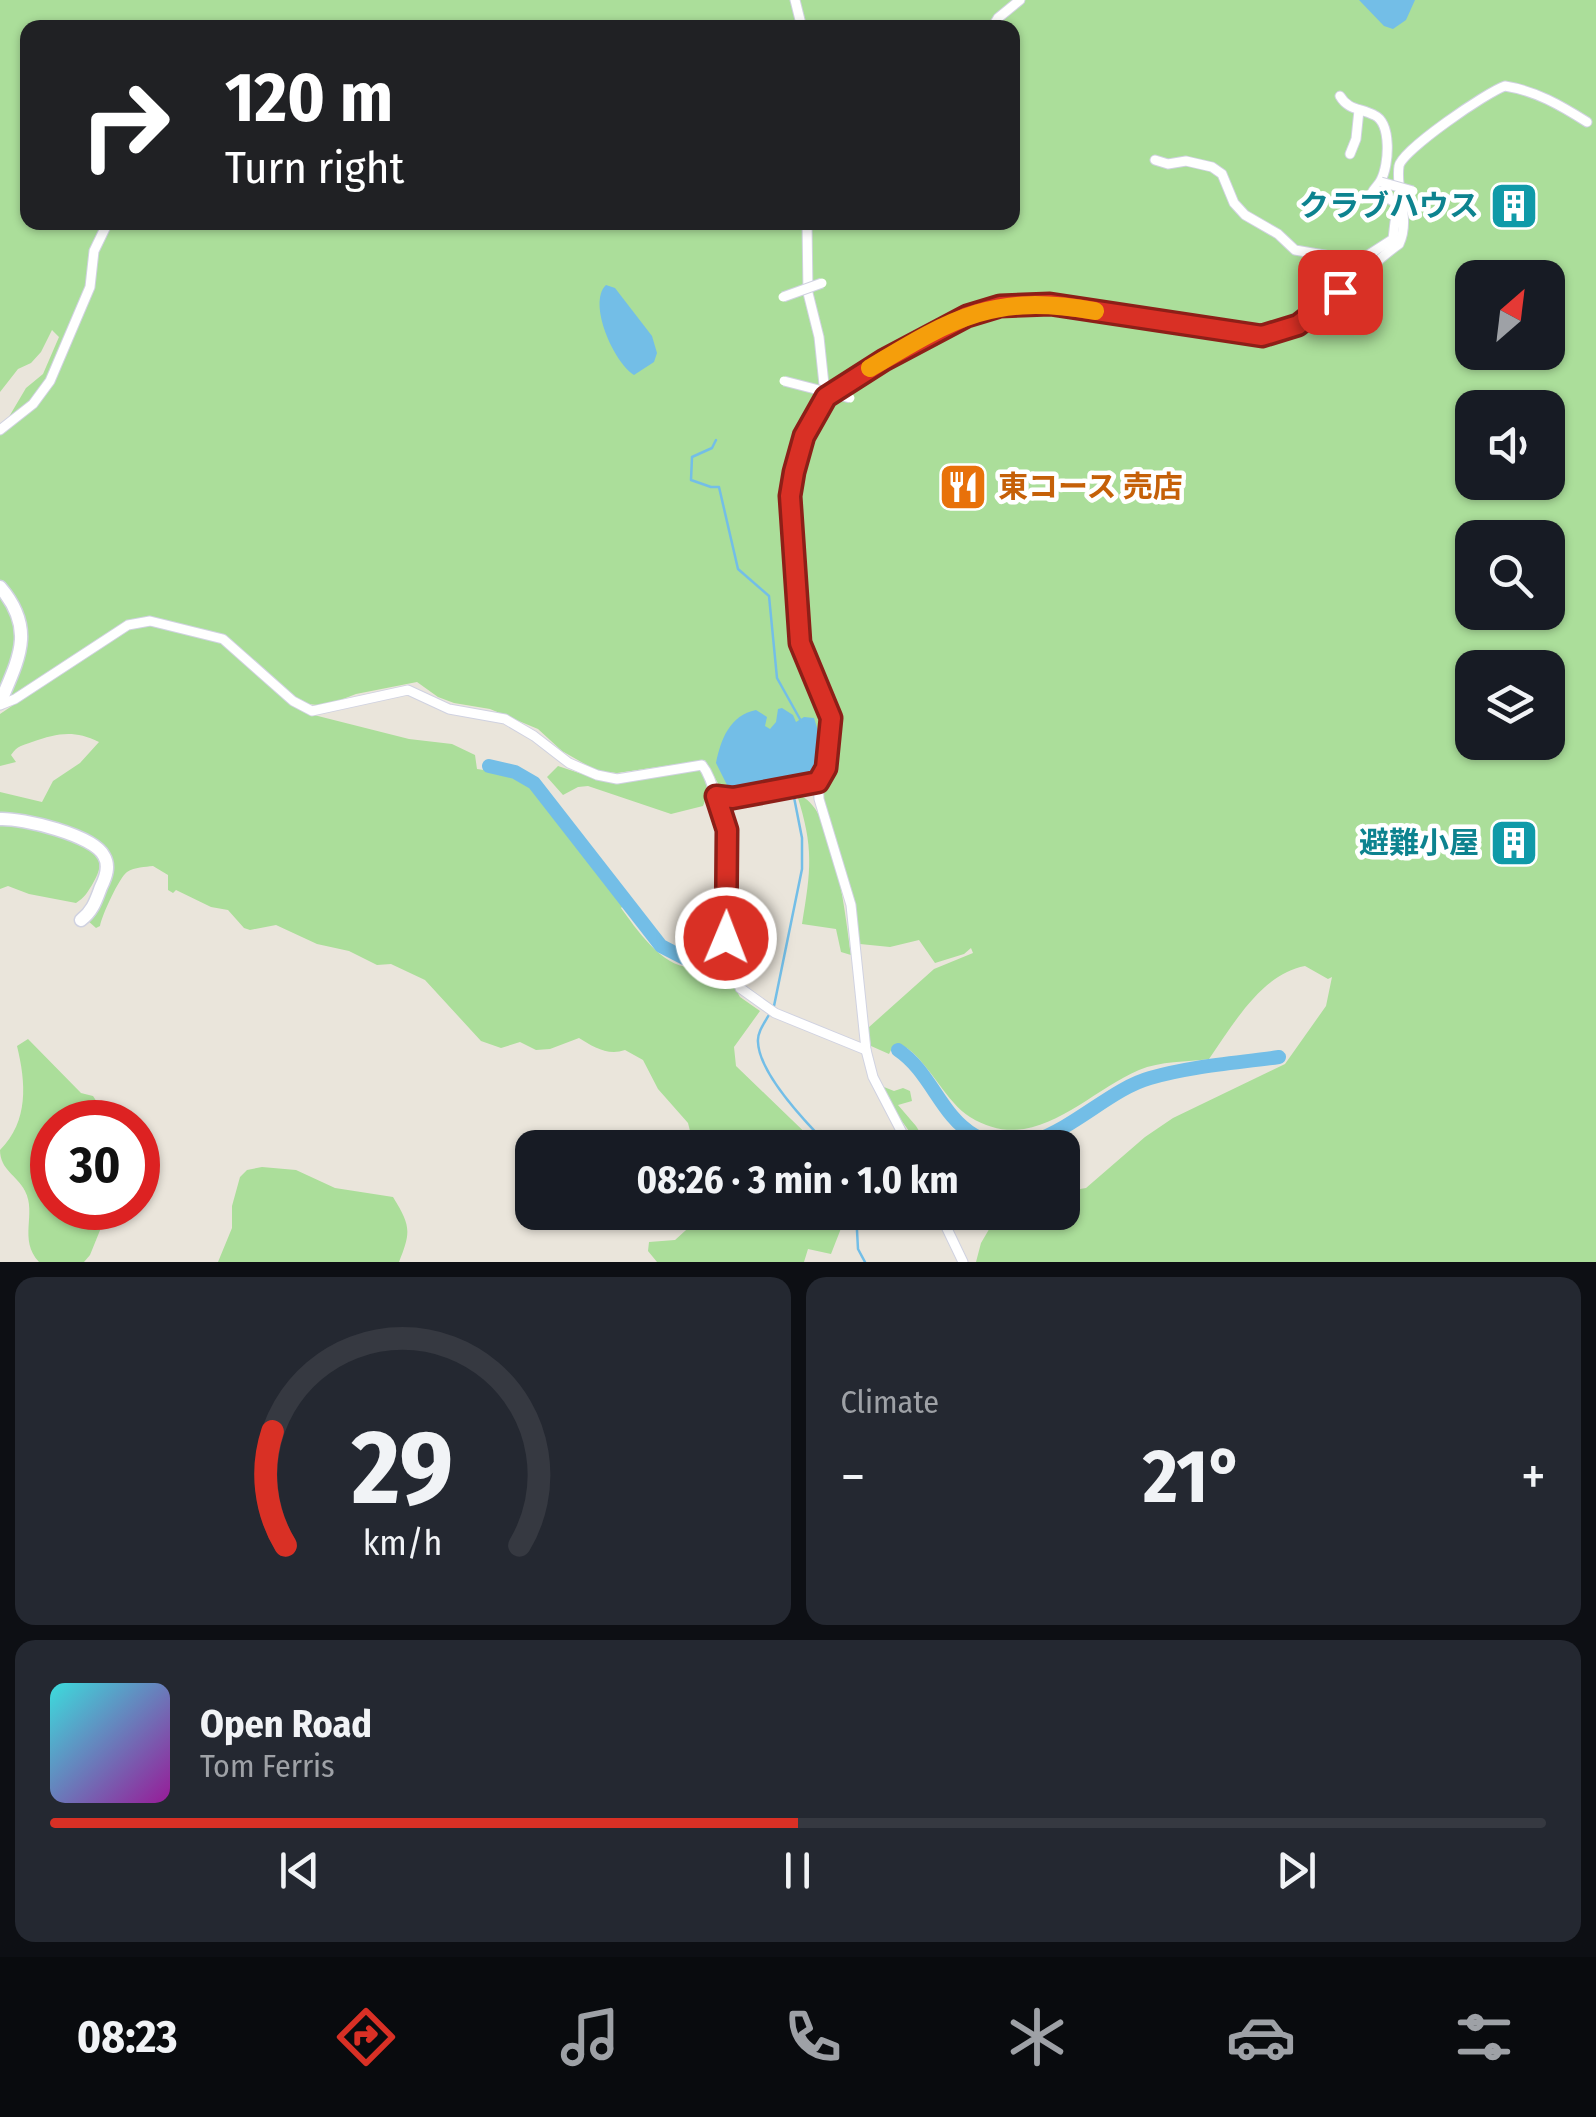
<!DOCTYPE html>
<html lang="en">
<head>
<meta charset="utf-8">
<style>
  body { margin:0; font-family:"Fira Sans Condensed","Noto Sans JP",sans-serif; background:#242831; color:#f1f3f6; height:100vh; display:flex; flex-direction:column; font-size:38px; white-space:nowrap }
  * { box-sizing:border-box; margin:0 }
  p { font-size:32px; color:#9ea1a6 }
  .icon { flex:none; width:55px; height:55px; fill:none; stroke:currentColor; stroke-width:2; stroke-linecap:round; stroke-linejoin:round }
  .map { position:relative; height:1262px; overflow:hidden }
  .side { display:flex; flex-direction:column; gap:15px; padding:15px; background:#0d0f14; flex:1 }
  .side>* { flex:none }
  .banner { position:absolute; left:20px; top:20px; width:1000px; height:210px; border-radius:20px; box-shadow:0 2px 8px #0004; background:#202124; color:#fff; overflow:hidden }
  .needle { width:65px; rotate:28deg }
  .buttons { position:absolute; left:1455px; top:260px; display:grid; gap:20px }
  .buttons a { display:grid; place-items:center; width:110px; height:110px; border-radius:20px; background:#171b24; box-shadow:0 2px 8px #0004; font-size:50px }
  .speed { position:absolute; left:30px; top:1100px; display:flex; gap:20px; font-size:50px; font-weight:700; text-align:center }
  .speed>* { display:grid; place-content:center; width:130px; height:130px; border-radius:50%; background:#171b24; box-shadow:0 2px 8px #0004; line-height:1 }
  .speed .limit { border:15px solid #d22; background:#fff; color:#111 }
  .pin { position:absolute; display:grid; place-items:center; width:85px; height:85px; color:#fff; margin:-42px; border-radius:20px; box-shadow:0 5px 15px #0006 }
  .me { position:absolute; width:110px; margin:-55px; rotate:1deg; stroke-linejoin:round; filter:drop-shadow(0 0 8px #0008) }
  .turn { display:flex; align-items:center; gap:35px; height:210px; padding:0 40px; font-size:45px }
  .turn .icon { width:130px; height:130px; stroke-width:2.5 }
  .turn b { display:block; font-size:70px; line-height:85px }
  .big { font-size:75px; font-weight:700; line-height:1.1 }
  .side .card { flex:1; display:flex; flex-direction:column; justify-content:center; gap:15px; min-width:0; padding:0 35px; border-radius:20px; background:#242831 }
  .side .dial { align-items:center; gap:0 }
  .dial svg { height:260px; overflow:visible; fill:none; stroke:#363941; stroke-width:7; stroke-linecap:round; text-anchor:middle }
  .dial text { fill:#f1f3f6; stroke:none }
  .song { display:flex; align-items:center; gap:30px }
  .cover { width:120px; height:120px; border-radius:15px; background:linear-gradient(135deg,hsl(180 70% 55%),hsl(300 70% 35%)) }
  .played { height:10px; border-radius:5px; background:linear-gradient(90deg,#d93025 50%,#363941 50%) }
  .keys { display:flex; justify-content:space-around; direction:ltr }
  .heat { display:flex; justify-content:space-between; align-items:center; font-size:55px; direction:ltr }
  .side .tiles { flex:1; display:grid; gap:15px; grid-template-columns:1fr 1fr }
  .card:last-child { grid-column:span 2 }
  .trip { position:absolute; left:515px; top:1130px; width:565px; height:100px; border-radius:20px; background:#171b24; box-shadow:0 2px 8px #0004; font-weight:700; line-height:100px; text-align:center }
  .dock { display:flex; height:160px; justify-content:space-around; align-items:center; background:#090b0e; color:#9ea1a6 }
  .dock .icon { width:70px; height:70px }
  .dock .current { color:#d93025 }
  .dock b { font-size:45px; color:#f1f3f6 }
  .map>svg:first-child { display:block }
</style>
</head>
<body>
<div class="map">
<svg width="1596" height="1262" viewBox="0 0 1596 1262">
  <rect width="100%" height="100%" fill="#eae5db"/>
  <g fill="#abde9a" fill-rule="evenodd">
    <path d="M 0,0 L 1596,0 L 1596,1262 L 976,1262 L 981,1243 L 998,1214 L 1062,1212 L 1063,1192 L 1086,1188 L 1145,1137 L 1173,1118 L 1285,1064 L 1326,1006 L 1332,977 L 1328,979 L 1305,966 C 1261,974 1233,1025 1209,1059 C 1187,1062 1160,1061 1139,1070 C 1085,1093 1034,1157 970,1117 C 947,1103 931,1066 907,1048 L 893,1046 L 889,1054 L 871,1046 L 868,1028 L 934,969 L 973,953 L 971,948 L 964,954 L 935,963 L 919,940 L 890,947 L 860,944 L 822,798 L 823,783 L 812,780 L 725,796 L 705,760 L 617,773 L 597,771 L 562,751 L 538,729 L 490,709 L 454,703 L 438,697 L 417,682 L 356,694 L 325,706 L 301,703 L 225,637 L 154,618 L 111,634 L 11,696 L 8,693 L 25,647 L 0,581 L 0,432 L 26,388 L 43,374 L 59,337 L 52,330 L 41,352 L 31,363 L 18,369 L 0,392 ZM 28,28 L 1012,28 L 1012,222 L 28,222 ZM 1472,278 L 1548,278 L 1548,352 L 1472,352 ZM 1472,408 L 1548,408 L 1548,482 L 1472,482 ZM 1472,538 L 1548,538 L 1548,612 L 1472,612 ZM 1472,668 L 1548,668 L 1548,742 L 1472,742 Z"/>
    <path d="M 0,593 C 24,632 17,649 0,689 Z"/>
    <path d="M 152,623 L 223,642 L 306,713 L 409,739 L 452,744 L 475,755 L 477,769 L 517,775 L 536,789 L 625,904 L 621,908 C 638,931 670,980 705,964 L 725,971 L 740,997 L 760,1011 L 734,1047 L 736,1066 L 820,1147 L 694,1147 L 688,1123 L 658,1089 L 643,1060 L 625,1050 C 608,1056 593,1047 579,1038 L 550,1049 L 536,1050 L 520,1042 L 501,1048 L 481,1041 L 425,980 L 391,964 L 377,965 L 349,951 L 317,944 L 276,925 L 250,930 L 244,928 L 228,910 L 211,907 L 176,890 L 173,893 L 168,890 L 168,875 L 153,866 C 145,867 135,867 127,872 C 119,878 102,915 100,926 L 96,928 L 87,920 L 97,907 L 102,849 L 0,815 L 0,792 L 42,802 L 53,781 L 80,763 L 99,742 C 74,730 58,733 32,742 C 22,746 18,745 11,755 L 16,762 L 0,766 L 0,714 L 131,626 Z"/>
    <path d="M 558,766 L 597,779 L 698,768 C 708,778 709,794 703,806 L 671,814 L 588,786 L 578,787 L 563,795 L 547,777 Z"/>
    <path d="M 797,795 C 834,801 846,921 851,955 L 841,952 L 836,929 L 802,924 C 811,870 814,848 797,795 Z"/>
    <path d="M 0,823 C 20,824 87,839 97,856 C 103,866 97,876 92,885 C 87,893 84,898 76,903 L 29,894 L 8,886 L 0,889 Z"/>
    <path d="M 28,1039 L 81,1093 L 93,1096 L 110,1122 L 52,1122 L 52,1208 L 109,1208 L 90,1255 L 84,1262 L 39,1262 C 18,1239 37,1214 25,1191 C 17,1175 0,1170 0,1150 C 29,1121 26,1083 17,1046 Z"/>
    <path d="M 884,1087 L 894,1091 L 903,1088 L 910,1091 L 912,1101 L 898,1105 L 916,1126 L 929,1147 L 919,1147 C 908,1127 894,1112 883,1093 Z"/>
    <path d="M 262,1167 L 296,1170 L 335,1188 L 393,1197 C 411,1226 411,1232 399,1262 L 218,1262 L 232,1228 L 232,1206 L 240,1177 L 247,1170 Z"/>
    <polygon points="697,1213 847,1213 831,1254 808,1249 804,1262 657,1262 648,1251 649,1242 675,1240 696,1221"/>
  </g>
  <g fill="#73bee7">
    <polygon points="1359,0 1415,0 1406,20 1393,29 1384,26"/>
    <path d="M 606,285 L 615,288 L 652,336 L 657,353 L 654,362 L 634,375 C 614,363 587,303 606,285 Z"/>
    <path d="M 782,708 L 793,715 L 796,722 L 804,717 L 814,718 L 819,734 L 817,771 C 803,784 749,793 729,789 L 716,763 C 721,739 730,715 756,710 L 767,717 L 765,726 L 770,729 L 776,722 L 778,709 Z"/>
  </g>
  <g fill="none" stroke-linecap="round" stroke-linejoin="round">
    <g stroke="#73bee7" stroke-width="2.5">
      <polyline points="716,440 712,448 692,457 691,480 711,487 719,487 738,569 769,596 777,678 801,721"/>
      <polyline points="774,1006 802,869 802,838 791,782"/>
      <path d="M 770,1013 C 765,1022 757,1032 758,1042 C 759,1074 808,1125 831,1148"/>
      <polyline points="856,1212 858,1249 865,1262"/>
    </g>
    <g stroke="#73bee7" stroke-width="14">
      <polyline points="489,766 515,772 534,783 661,946 696,964"/>
      <path d="M 898,1050 C 931,1072 940,1115 974,1135 C 1037,1173 1095,1093 1150,1078 C 1191,1066 1237,1063 1279,1057"/>
    </g>
    <g stroke="#d0d2e1" stroke-width="11">
      <g id="street">
        <polyline points="795,0 802,28"/>
        <polyline points="992,28 998,18 1020,0"/>
        <polyline points="1350,154 1356,139 1359,110"/>
        <path d="M 1155,160 L 1168,164 L 1186,161 L 1212,167 L 1222,174 L 1234,203 L 1245,215 L 1278,234 L 1295,250 L 1359,261 L 1393,239 L 1395,222 L 1404,208 L 1385,196 L 1372,193 C 1374,188 1379,185 1381,180 C 1389,165 1392,123 1374,115 C 1360,108 1348,110 1340,96"/>
        <polyline points="807,222 808,293 819,337 825,394"/>
        <polyline points="0,430 33,404 50,381 90,287 94,251 108,222"/>
        <path d="M 0,705 L 15,699 L 128,625 L 150,621 L 223,639 L 293,701 L 312,711 L 408,690 L 449,709 L 505,719 L 534,736 L 569,763 L 597,775 L 617,779 L 702,765 C 715,781 714,805 726,823 L 726,938 L 740,988 L 775,1013 L 866,1050"/>
        <polyline points="716,796 733,798 818,782"/>
        <path d="M 910,1148 L 873,1077 L 866,1050 L 851,905 L 819,799 L 818,782 L 826,768 L 831,718 L 800,643 L 790,496 L 804,436 L 826,397 L 854,377 L 947,325 L 1000,306 L 1050,303 L 1263,336 C 1317,329 1356,274 1399,244 C 1411,218 1395,192 1399,166 C 1402,150 1487,92 1505,86 C 1536,91 1560,105 1587,122"/>
        <polyline points="939,1212 963,1262"/>
      </g>
    </g>
    <g stroke="#d0d2e1" stroke-width="15">
      <g id="secondary">
        <path d="M 0,587 C 36,629 19,658 0,703"/>
        <path d="M 0,819 C 22,818 94,835 104,856 C 110,866 106,877 101,887 C 96,900 93,911 81,920"/>
      </g>
    </g>
    <use href="#street" stroke="#fff" stroke-width="9"/>
    <use href="#secondary" stroke="#fff" stroke-width="12"/>
    <g stroke="#d0d2e1" stroke-width="11" stroke-linecap="butt">
      <g id="street-bridge">
        <polyline points="1381,182 1413,191"/>
        <polyline points="783,297 822,283"/>
        <polyline points="784,381 850,398"/>
      </g>
    </g>
    <use href="#street-bridge" stroke="#fff" stroke-width="9"/>
  </g>
  <g fill="none" stroke-linecap="round" stroke-linejoin="round">
    <g stroke="#8d1f18" stroke-width="25">
      <polyline id="route" points="726,938 727,830 716,796 733,798 818,782 826,768 831,718 800,643 790,496 794,472 804,436 826,397 884,360 967,316 1000,306 1050,304 1262,336 1298,325 1340,292"/>
    </g>
    <use href="#route" stroke="#d93025" stroke-width="18"/>
    <path stroke="#f59e0b" stroke-width="18" d="M 870,368 C 955,317 994,293 1095,311"/>
  </g>
  <defs>
    <g id="building-square" transform="scale(2.5)"><rect x="-9" y="-9" width="18" height="18" rx="4" fill="#0f9aa8" stroke="#fff"/><path d="M-4-6H4V6H1V3H-1V6H-4ZM-2.5-4.3h1.7v1.8h-1.7ZM.8-4.3h1.7v1.8H.8ZM-2.5-1h1.7V.8h-1.7ZM.8-1h1.7V.8H.8Z" fill="#fff"/></g>
    <g id="restaurant-square" transform="scale(2.5)"><rect x="-9" y="-9" width="18" height="18" rx="4" fill="#e8710a" stroke="#fff"/><path d="M-5-6h1v4h1v-4h1v4h1v-4h1v5L-1.5 .5V6h-2V.5L-5-1ZM5-6V6H3V1.5H1.5Q1.5-4 5-6Z" fill="#fff"/></g>
  </defs>
  <g fill-rule="evenodd">
    <use href="#building-square" x="1514" y="206"/>
    <use href="#restaurant-square" x="963" y="487"/>
    <use href="#building-square" x="1514" y="843"/>
  </g>
  <g text-anchor="middle" stroke-width="9" stroke-linejoin="round" paint-order="stroke">
    <g font-size="30" font-weight="bold" fill="#0d838f" stroke="#fff" text-anchor="end">
      <text x="1479" y="216">クラブハウス</text>
      <text x="1479" y="853">避難小屋</text>
    </g>
    <g font-size="30" font-weight="bold" fill="#c56008" stroke="#fff" text-anchor="start">
      <text x="998" y="497">東コース 売店</text>
    </g>
  </g>
</svg>
<div class="buttons">
<a><svg class="needle" viewBox="-14 -14 28 28"><path d="M0-13l5 13h-10z" fill="#e53935"/><path d="M0 13l5-13h-10z" fill="#9ea1a6"/></svg></a>
<a><svg class="icon" aria-label="sound" viewBox="0 0 24 24"><path d="M4 9h4l5-4v14l-5-4H4zM17 9q2 3 0 6"/></svg></a>
<a><svg class="icon" aria-label="search" viewBox="0 0 24 24"><circle cx="10" cy="10" r="6"/><path d="M15 15l6 6"/></svg></a>
<a><svg class="icon" aria-label="layers" viewBox="0 0 24 24"><path d="M12 4l9 5-9 5-9-5zM3 14l9 5 9-5"/></svg></a>
</div>
<div class="speed"><div class="limit">30</div></div>
<div class="pin" style="left:1340px;top:292px;background:#d93025"><svg class="icon" aria-label="arrive" viewBox="0 0 24 24"><path d="M6 21V4h12l-3 4 3 4H6"/></svg></div>
<svg class="me" style="left:726px;top:938px" viewBox="-20 -20 40 40"><circle r="17" fill="#d93025" stroke="#fff" stroke-width="3"/><path d="M0-11L8 9 0 5-8 9z" fill="#fff"/></svg>
<div class="trip">08:26 · 3 min · 1.0 km</div>
<div class="banner">
<div class="turn"><svg class="icon" aria-label="right" viewBox="0 0 24 24"><path d="M7 20v-9h11M14 6l5 5-5 5"/></svg><div><b>120 m</b>Turn right</div></div>
</div>
</div>
<section class="side">
<div class="tiles">
<div class="card dial"><svg viewBox="0 0 100 80">
<path d="M14 69A42 42 0 1 1 86 69"/>
<path d="M14 69A42 42 0 0 1 10 34" stroke="#d93025"/>
<text x="50" y="56" font-size="32" font-weight="700">29</text>
<text x="50" y="72" font-size="11">km/h</text>
</svg></div>
<div class="card"><p>Climate</p>
<div class="heat"><a>−</a><b class="big">21°</b><a>+</a></div>
</div>
<div class="card">
<div class="song"><i class="cover"></i><div><b>Open Road</b><p>Tom Ferris</p></div></div>
<div class="played"></div>
<div class="keys"><svg class="icon" aria-label="previous" viewBox="0 0 24 24"><path d="M18 5L8 12l10 7zM5 5v14"/></svg><svg class="icon" aria-label="pause" viewBox="0 0 24 24"><path d="M8 5v14M16 5v14"/></svg><svg class="icon" aria-label="next" viewBox="0 0 24 24"><path d="M6 5l10 7-10 7zM19 5v14"/></svg></div>
</div>
</div>
</section>
<nav class="dock">
<b>08:23</b>
<svg class="icon current" aria-label="directions" viewBox="0 0 24 24"><path d="M12 3l9 9-9 9-9-9zM9 14v-3h6M13 9l2 2-2 2"/></svg>
<svg class="icon" aria-label="music" viewBox="0 0 24 24"><path d="M9 18V5l10-2v13"/><circle cx="6" cy="18" r="3"/><circle cx="16" cy="16" r="3"/></svg>
<svg class="icon" aria-label="phone" viewBox="0 0 24 24"><path d="M5 4h4l2 5-3 2q2 4 5 5l2-3 5 2v4C11 20 4 13 5 4z"/></svg>
<svg class="icon" aria-label="climate" viewBox="0 0 24 24"><path d="M12 3v18M4 7l16 10M4 17L20 7"/></svg>
<svg class="icon" aria-label="car" viewBox="0 0 24 24"><path d="M5 17H2v-5l4-1 3-4h7l3 4 3 1v5h-3M9 17h6M6 11h13"/><circle cx="7" cy="17" r="2"/><circle cx="17" cy="17" r="2"/></svg>
<svg class="icon" aria-label="filters" viewBox="0 0 24 24"><path d="M4 7h16M4 17h16"/><circle cx="9" cy="7" r="2"/><circle cx="15" cy="17" r="2"/></svg>
</nav>
</body>
</html>
